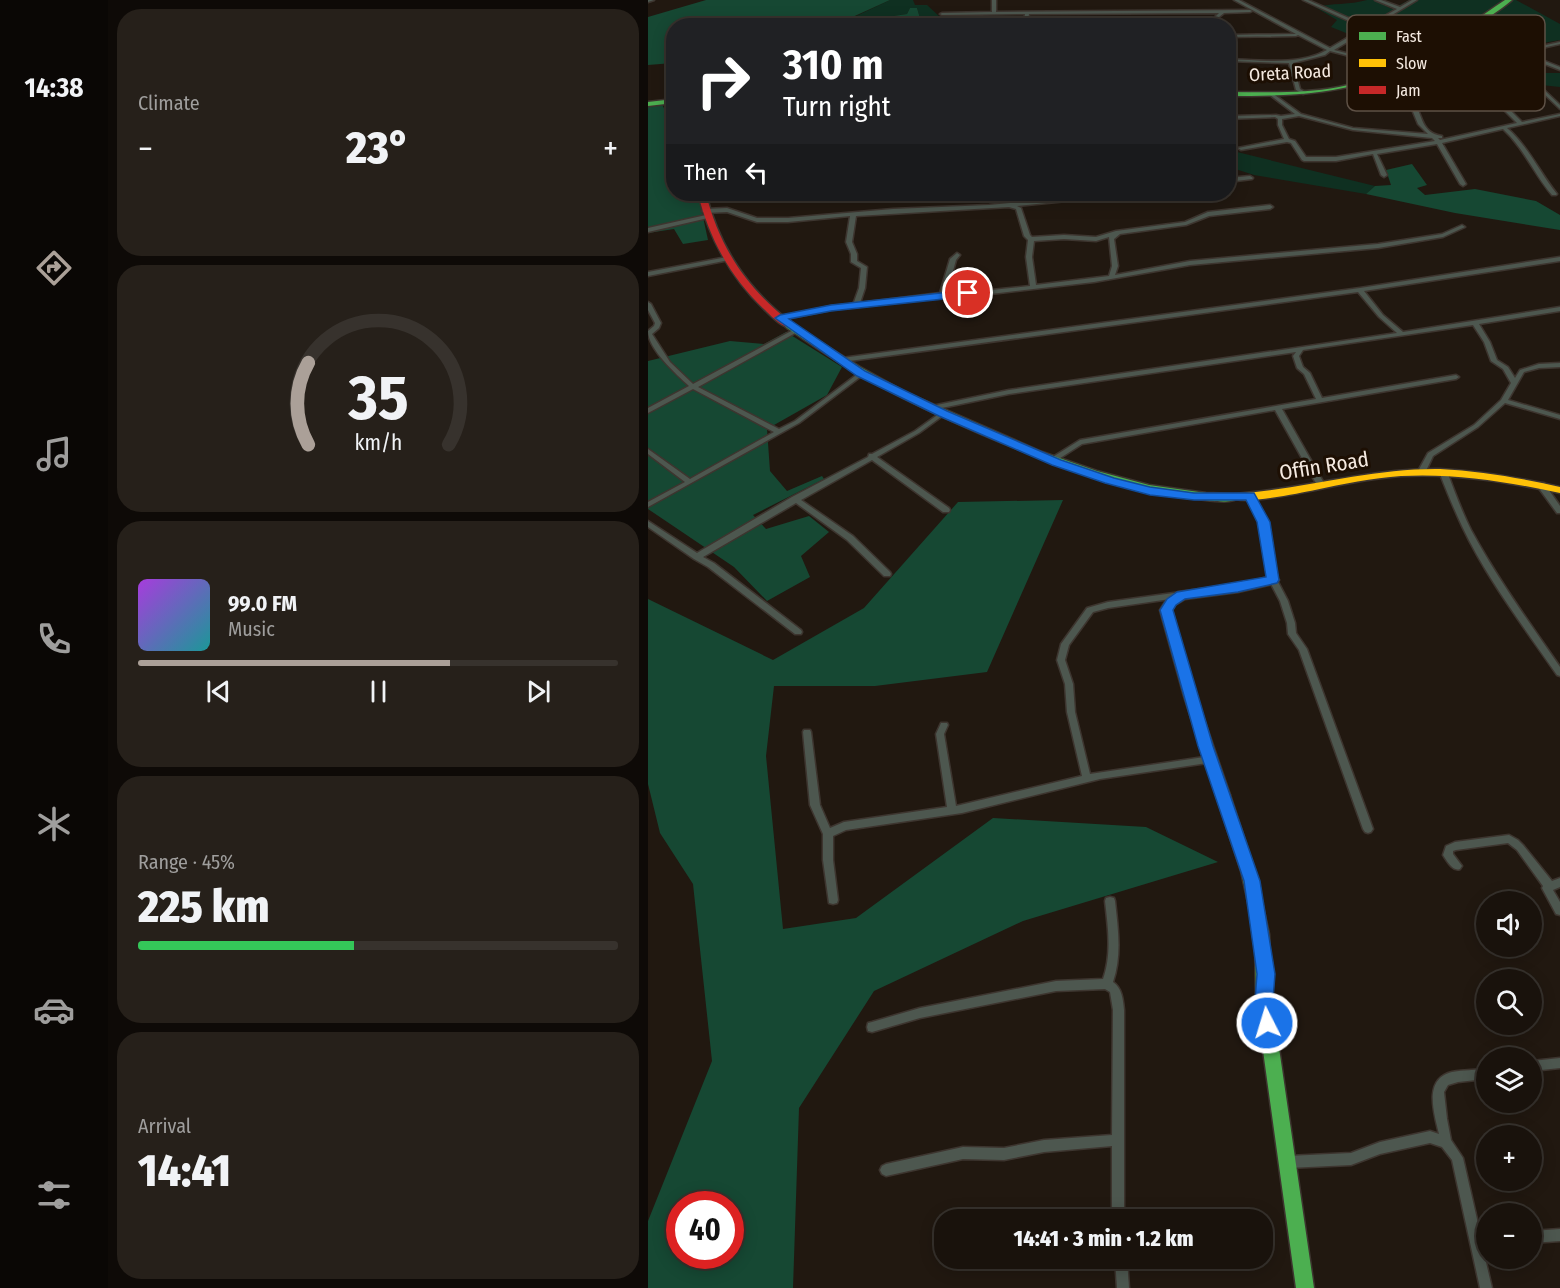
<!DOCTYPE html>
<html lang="en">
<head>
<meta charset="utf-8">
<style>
  body { margin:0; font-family:"Fira Sans Condensed",sans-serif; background:#26201a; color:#f1f3f6; height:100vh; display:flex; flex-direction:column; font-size:22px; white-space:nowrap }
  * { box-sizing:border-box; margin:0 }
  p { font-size:20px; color:#9f9e9d }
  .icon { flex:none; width:33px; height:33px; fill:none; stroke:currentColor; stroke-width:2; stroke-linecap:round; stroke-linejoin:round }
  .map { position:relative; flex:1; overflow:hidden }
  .panel { display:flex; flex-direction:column; gap:9px; padding:9px; background:#0e0a07; width:540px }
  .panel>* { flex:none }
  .guide { position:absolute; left:18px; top:18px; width:570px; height:183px; border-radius:24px; box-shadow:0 3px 15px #0003,0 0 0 2px #37322d; background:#202124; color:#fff; overflow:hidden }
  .fabs { position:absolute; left:828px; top:891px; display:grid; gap:12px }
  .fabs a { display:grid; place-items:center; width:66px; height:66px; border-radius:50%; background:#19120c; box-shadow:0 3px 15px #0003,0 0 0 2px #37322d; font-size:30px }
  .speed { position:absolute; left:18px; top:1191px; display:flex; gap:12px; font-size:30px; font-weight:700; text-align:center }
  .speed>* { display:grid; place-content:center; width:78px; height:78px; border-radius:50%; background:#19120c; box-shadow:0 3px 15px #0003,0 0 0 2px #37322d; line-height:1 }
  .speed .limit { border:9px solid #d22; background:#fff; color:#111 }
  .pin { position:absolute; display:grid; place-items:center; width:51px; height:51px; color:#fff; margin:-26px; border:3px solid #fff; border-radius:50%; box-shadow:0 2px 6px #0007 }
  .me { position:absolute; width:66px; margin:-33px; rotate:355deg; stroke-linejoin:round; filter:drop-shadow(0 0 4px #0008) }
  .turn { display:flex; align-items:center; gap:21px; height:126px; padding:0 18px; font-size:27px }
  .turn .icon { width:78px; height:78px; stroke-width:2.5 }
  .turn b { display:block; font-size:42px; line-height:51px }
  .then { display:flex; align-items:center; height:57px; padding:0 18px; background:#0003; gap:12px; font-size:22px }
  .big { font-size:45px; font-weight:800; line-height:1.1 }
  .panel .card { flex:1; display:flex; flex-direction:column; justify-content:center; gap:9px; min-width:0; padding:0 21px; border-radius:24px; background:#26201a }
  .panel .dial { align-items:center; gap:0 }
  .dial svg { height:156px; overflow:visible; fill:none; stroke:#37322d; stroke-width:7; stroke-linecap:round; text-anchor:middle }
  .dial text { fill:#f1f3f6; stroke:none }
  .song { display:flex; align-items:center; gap:18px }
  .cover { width:72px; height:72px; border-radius:9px; background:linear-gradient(135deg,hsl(280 70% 55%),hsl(180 70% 35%)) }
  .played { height:6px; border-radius:3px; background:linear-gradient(90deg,#aba098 65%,#37322d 65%) }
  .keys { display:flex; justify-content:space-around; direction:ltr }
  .heat { display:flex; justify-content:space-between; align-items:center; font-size:33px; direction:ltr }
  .charge { height:9px; border-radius:4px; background:linear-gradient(90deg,#34c759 45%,#37322d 0) }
  .trip { position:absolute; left:286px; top:1209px; width:339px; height:60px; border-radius:24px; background:#19120c; box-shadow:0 3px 15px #0003,0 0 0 2px #37322d; font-weight:800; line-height:60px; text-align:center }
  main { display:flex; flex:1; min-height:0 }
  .menu { display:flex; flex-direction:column; width:108px; justify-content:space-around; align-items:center; background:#0a0705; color:#9f9e9d }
  .menu .icon { width:42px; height:42px }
  .menu .current { color:#aba098 }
  .menu b { font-size:27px; color:#f1f3f6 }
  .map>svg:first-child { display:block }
</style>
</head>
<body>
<main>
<nav class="menu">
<b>14:38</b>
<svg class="icon current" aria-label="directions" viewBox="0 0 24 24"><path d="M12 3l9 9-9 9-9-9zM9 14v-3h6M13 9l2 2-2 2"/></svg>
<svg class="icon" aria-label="music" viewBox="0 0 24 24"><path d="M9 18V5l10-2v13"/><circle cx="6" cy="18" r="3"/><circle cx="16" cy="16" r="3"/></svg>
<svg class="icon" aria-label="phone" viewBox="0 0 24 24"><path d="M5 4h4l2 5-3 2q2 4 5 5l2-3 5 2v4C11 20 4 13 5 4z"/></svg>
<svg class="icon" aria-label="climate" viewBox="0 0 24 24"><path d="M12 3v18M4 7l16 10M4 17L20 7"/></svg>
<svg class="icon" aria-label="car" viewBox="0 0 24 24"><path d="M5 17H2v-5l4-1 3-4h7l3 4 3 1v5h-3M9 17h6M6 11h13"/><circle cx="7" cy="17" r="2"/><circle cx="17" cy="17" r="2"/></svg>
<svg class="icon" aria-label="filters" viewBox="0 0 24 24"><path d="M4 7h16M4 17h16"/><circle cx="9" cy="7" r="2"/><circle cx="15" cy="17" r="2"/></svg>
</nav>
<section class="panel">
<div class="card"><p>Climate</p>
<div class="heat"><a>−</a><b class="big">23°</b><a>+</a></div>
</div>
<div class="card dial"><svg viewBox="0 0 100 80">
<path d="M14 69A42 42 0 1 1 86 69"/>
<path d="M14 69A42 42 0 0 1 14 27" stroke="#aba098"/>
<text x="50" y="56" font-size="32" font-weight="700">35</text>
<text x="50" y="72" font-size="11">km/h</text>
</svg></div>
<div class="card">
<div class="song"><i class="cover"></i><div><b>99.0 FM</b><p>Music</p></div></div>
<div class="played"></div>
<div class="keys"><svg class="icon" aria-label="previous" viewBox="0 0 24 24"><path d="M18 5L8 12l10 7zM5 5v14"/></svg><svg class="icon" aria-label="pause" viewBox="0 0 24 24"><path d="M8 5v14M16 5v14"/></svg><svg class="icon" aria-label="next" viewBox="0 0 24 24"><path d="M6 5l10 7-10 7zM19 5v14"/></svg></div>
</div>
<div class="card"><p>Range · 45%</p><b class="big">225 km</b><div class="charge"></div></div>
<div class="card"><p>Arrival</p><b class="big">14:41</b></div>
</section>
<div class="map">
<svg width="912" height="1288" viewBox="0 0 912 1288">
  <rect width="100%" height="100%" fill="#211810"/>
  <g fill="#0f3021">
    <polygon points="242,0 265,0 267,5 279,5 292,17 306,17 307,25 274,25 269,8 262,8 259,14 226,19 225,25 187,26"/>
    <path d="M 719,0 L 726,0 L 744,9 L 761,0 L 868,0 L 912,24 L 912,40 L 879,46 L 846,30 L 831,37 L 846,43 L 818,51 L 800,46 L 776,61 L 800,73 L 912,73 L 912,87 C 873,83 842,77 805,90 L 762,70 L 749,61 L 699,48 L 708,37 L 683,27 L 689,20 L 667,7 C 685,3 701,5 719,0 Z"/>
    <polygon points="581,148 589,152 727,186 718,194 606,175 581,167"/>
  </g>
  <g fill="#164833" fill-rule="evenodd">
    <polygon points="58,0 242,0 187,25 26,26 25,63 0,65 0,17"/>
    <polygon points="262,8 269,8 274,25 225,25 225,19 259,14"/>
    <polygon points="14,104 25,128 26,194 50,194 60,240 35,244 26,229 0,233 0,106"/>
    <polygon points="764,164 779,185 769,188 777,195 827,189 888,201 912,215 912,230 807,213 718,194 727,186 743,185 738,170"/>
    <polygon points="138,332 194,367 179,395 119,429 122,471 139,491 174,476 176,479 105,515 118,529 161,516 181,532 153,556 162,577 119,601 86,567 0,509 0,361 82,341 116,344"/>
    <path d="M 415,500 L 339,672 L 227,686 L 126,686 L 118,756 L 135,929 L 208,918 L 345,818 L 498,827 L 570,862 L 375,921 L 226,991 L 151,1108 L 145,1288 L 0,1288 L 0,1221 L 64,1061 L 45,884 L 12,833 L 0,784 L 0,599 L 125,660 L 216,608 L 310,502 ZM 82,1204 L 82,1256 L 32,1256 L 32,1204 Z"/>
  </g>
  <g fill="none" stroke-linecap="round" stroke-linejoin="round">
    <g stroke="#3d352f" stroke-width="3">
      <g id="street">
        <polygon points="0,0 6,0 0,2"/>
        <polygon points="344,0 348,0 348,12 602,10 604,11 602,12 576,13 571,17 572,26 568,26 567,17 571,13 381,14 379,26 375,26 377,14 294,15 292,14 294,13 344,12"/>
        <path d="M 586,0 L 591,0 L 682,48 L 716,28 L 655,0 L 660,0 L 719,26 L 749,9 L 727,0 L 733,0 L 752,7 L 764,0 L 769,0 L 686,50 L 736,63 L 736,61 L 750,57 L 773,56 L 775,57 L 773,58 L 750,59 L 739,63 L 754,67 L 754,69 L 752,69 L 682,51 L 677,55 L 645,63 L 652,89 L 659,93 L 655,94 L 648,90 L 641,63 L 580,61 L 580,59 C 611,60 651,66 679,50 L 650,35 L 648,36 L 580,37 L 580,35 L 648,34 Z"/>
        <polygon points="217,18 220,19 210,26 204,26"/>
        <polygon points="814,29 864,48 894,46 912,42 912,44 894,48 869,50 912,67 912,70 812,31 812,30"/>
        <path d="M 766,60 L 788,66 L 852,100 L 874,122 L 912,114 L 912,116 L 859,128 C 880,146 892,173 909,194 L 908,195 L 904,195 C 886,174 876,148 855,129 L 794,143 L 818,184 L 815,186 L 812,184 L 789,144 L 729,154 L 739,175 L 736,177 L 733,175 L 725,154 L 688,161 L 656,161 L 654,160 L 643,143 L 639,142 L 593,150 L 590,148 L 636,139 L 630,125 L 630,119 L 627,117 L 580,119 L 580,107 L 582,108 L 584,116 L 628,115 L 633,116 L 647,114 L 622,95 L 622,93 L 624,93 L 653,114 L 705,128 L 780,134 L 770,124 L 761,102 L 730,78 L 730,76 L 732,76 C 739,80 762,95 766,102 C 775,116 773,133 794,136 L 794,138 L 790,138 L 792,140 L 869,123 L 848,102 L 844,100 L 802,109 L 802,107 L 840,98 L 784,68 L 764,62 L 764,60 ZM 651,116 L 705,130 L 784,138 L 787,141 L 688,157 L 658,157 L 647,141 L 641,139 L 634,125 L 634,119 Z"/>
        <polygon points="894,88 912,105 912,109 892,90 892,89"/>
        <polygon points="602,176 605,178 604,179 580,182 580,178"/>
        <path d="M 457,194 L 471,194 L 468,196 L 369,206 L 373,208 L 382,235 L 384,237 L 416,235 L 448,237 L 468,231 L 537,222 L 560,212 L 622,205 L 625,207 L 622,209 L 561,216 L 538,225 L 472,234 L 466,239 L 470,266 L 467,275 L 542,261 L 730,244 L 794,234 L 814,225 L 817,227 L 795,237 L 730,248 L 542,265 L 446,282 L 334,295 L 295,297 L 183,310 L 132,320 L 129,318 L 130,317 L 183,306 L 205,304 L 206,302 L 211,288 L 213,268 L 203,262 L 203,254 L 198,242 L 202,216 L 140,222 L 109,222 L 79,212 L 57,213 L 54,211 L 57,209 L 79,208 L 109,218 L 140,218 L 245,209 L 341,205 ZM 361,207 L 368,209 L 376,236 L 380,240 L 378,257 L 382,286 L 334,291 L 299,293 L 308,260 L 312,255 L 309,253 L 302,259 L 292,293 L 212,303 L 217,288 L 219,267 L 209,261 L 209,254 L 204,242 L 208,216 ZM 461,237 L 464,266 L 461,276 L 388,285 L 384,257 L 386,241 L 416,239 L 448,241 Z"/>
        <polygon points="58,215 61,217 60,218 0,232 0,228"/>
        <polygon points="79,257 81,258 81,260 0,276 0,272"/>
        <polygon points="912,257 912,261 716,291 735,315 755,332 912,307 912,311 831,324 842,342 849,360 860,367 867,378 872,370 891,364 912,363 912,367 891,368 876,372 860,400 912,415 912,419 857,403 830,427 785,456 777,473 773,475 769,473 780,453 826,425 853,400 863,383 855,369 843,361 836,342 825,325 655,350 651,356 655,367 662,373 674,398 808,375 811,377 808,379 634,409 677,485 673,487 669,485 627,410 434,444 406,462 402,462 400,460 432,440 668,399 656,374 649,368 645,356 648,352 361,394 284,410 281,408 284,406 361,390 749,333 731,317 710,292 194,362 191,360 194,358 712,288"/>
        <path d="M 0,302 L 3,304 L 13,323 L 11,328 L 4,334 L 22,362 L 45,384 L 147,329 L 151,329 L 151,331 L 50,387 L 131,429 L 147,421 L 211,373 L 213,372 L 216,374 L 151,423 L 0,507 L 0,502 L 37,482 L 0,454 L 0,449 L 42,479 L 126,432 L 45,389 L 0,413 L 0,408 L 41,386 C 28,374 0,349 0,331 L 6,326 L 7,323 L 0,310 Z"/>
        <polygon points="295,411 298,413 297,414 271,433 229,457 301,508 302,510 301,512 295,512 224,460 153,500 205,536 242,572 243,574 242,576 236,576 199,540 148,503 55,557 66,563 153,630 154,632 153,634 147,634 60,567 46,559 0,527 0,521 49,553 144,497 220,457 221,454 224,454 267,431"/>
        <path d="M 793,472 L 796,472 L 800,474 C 807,493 814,512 823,530 C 849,578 881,622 912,667 L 912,676 L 909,675 C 876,627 839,579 814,526 C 806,509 799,492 792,474 Z"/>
        <polygon points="890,483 896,483 912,506 912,513 909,513 890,487 889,485"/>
        <polygon points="599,494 605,494 619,522 629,580 640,601 647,623 648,633 659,649 725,829 723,832 720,833 717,832 715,829 651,650 640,634 639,623 632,601 621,580 611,522 598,496"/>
        <polygon points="533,592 537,595 536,597 460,608 445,612 421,645 417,660 425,684 427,712 442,774 563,756 566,758 567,760 566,762 452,779 314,813 198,830 185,836 185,860 190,900 189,903 185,904 181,903 175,860 175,834 162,805 155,732 156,730 162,730 163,732 172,805 182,828 196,822 299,807 288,734 293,723 299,723 300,725 296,734 308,806 434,776 419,712 417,684 409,660 413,644 439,608 460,602"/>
        <path d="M 861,835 L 870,840 L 875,845 L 904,881 L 912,878 L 912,887 L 905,890 L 912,902 L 912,915 L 908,914 L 894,888 L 895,886 L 869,850 L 860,843 L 808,850 L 805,851 L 805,854 L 814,866 L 812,869 C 805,872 799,861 795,855 L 798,846 L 807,842 Z"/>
        <path d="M 462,897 L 466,898 L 467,901 C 470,929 474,955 465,982 C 474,988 475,1000 476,1010 L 476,1220 L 464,1220 L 464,1146 L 396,1152 L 356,1160 L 315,1159 L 238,1176 L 234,1174 L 232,1170 L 234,1166 L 238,1164 L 315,1147 L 356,1148 L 396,1140 L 464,1135 L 465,1010 L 462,992 L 457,989 L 408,991 L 272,1018 L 224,1032 L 220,1031 L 219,1027 L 220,1023 L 224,1022 L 272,1008 L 408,981 L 455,979 C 464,954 460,927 457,901 L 458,898 Z"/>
        <polygon points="912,1058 912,1068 884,1071 884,1061"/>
        <path d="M 838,1069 L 838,1079 L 810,1082 L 800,1085 L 796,1092 L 799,1119 L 803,1140 L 815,1158 L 831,1228 L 838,1229 L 838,1241 L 833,1241 L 844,1288 L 832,1288 L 804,1160 L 794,1147 L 782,1143 L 732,1154 L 703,1165 L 640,1168 L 636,1166 L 634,1162 L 636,1158 L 640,1156 L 703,1153 L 732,1142 L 782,1131 L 791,1134 C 786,1113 775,1079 804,1072 C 815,1070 827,1070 838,1069 Z"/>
        <polygon points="912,1229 912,1241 884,1243 884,1231"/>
        <polygon points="467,1258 479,1258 481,1288 469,1288"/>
      </g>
    </g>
    <g stroke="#3d352f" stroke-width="3">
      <g id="fast">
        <path d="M 857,0 L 864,0 C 849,13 831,23 815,34 C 730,91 680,96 580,96 L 580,92 C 617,92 655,94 691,87 C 754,75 805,35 857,0 Z"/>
        <polygon points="26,99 26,103 0,106 0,102"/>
        <path d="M 142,323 L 212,367 L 257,392 L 394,452 L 449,471 L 501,485 L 558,493 L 587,494 L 592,497 C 584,505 560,500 548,499 C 472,491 401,463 331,433 C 289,415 247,396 208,372 C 184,359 162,343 139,328 L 137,326 Z"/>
        <polygon points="575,790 580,791 582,795 607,871 621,934 624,1000 666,1288 648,1288 608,1000 607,934 593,871 568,795 570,791"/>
      </g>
    </g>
    <g stroke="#3d352f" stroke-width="3">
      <path id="slow" d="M 792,469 C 833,471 872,478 912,487 L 912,493 C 860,482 807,473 753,476 C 724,478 695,484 667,490 C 651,493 592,506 582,497 L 587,494 C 656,489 723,468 792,469 Z"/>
    </g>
    <g stroke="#3d352f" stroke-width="3">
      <g id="jam">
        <path d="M 50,194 L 58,194 C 72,249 100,290 145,324 L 145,328 C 136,329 125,318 119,312 C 83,279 62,240 50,194 Z"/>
        <polygon points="625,576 631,580 629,583 590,592 537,599 527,605 524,610 548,696 582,795 580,799 575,800 570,799 568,795 536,696 512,610 519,599 530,592 590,584"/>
      </g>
    </g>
    <use href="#street" fill="#4d574f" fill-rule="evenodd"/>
    <use href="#fast" fill="#4caf50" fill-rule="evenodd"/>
    <use href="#slow" fill="#ffc107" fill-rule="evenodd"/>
    <use href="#jam" fill="#c62828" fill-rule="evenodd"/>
  </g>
  <polygon fill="#1a73e8" stroke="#114b97" stroke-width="1.5" points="320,290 324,291 324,296 183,311 141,319 217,371 299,411 413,460 466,478 502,487 546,493 606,493 622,522 631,580 629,583 590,592 537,599 528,605 525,610 565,746 612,881 627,974 625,1000 628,1023 625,1029 619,1031 613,1029 607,1000 609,974 596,881 550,746 512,610 519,599 529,592 618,577 609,522 598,500 546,500 502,495 457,483 404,465 291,416 209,376 127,318 132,315 183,305"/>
  <g text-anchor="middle" stroke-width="6" stroke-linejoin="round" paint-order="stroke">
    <g font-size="18" fill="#f5eae1" stroke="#1d0f03">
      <text transform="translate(642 73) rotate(-3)" y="6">Oreta Road</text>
    </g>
    <g font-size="21" fill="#f5eae1" stroke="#1d0f03">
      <text transform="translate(676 466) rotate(-9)" y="7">Offin Road</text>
    </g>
  </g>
  <rect x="699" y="15" width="198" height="96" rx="9" fill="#1d0f03" stroke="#5e5146" stroke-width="1.5"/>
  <rect x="711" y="32" width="27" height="8" fill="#4caf50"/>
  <rect x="711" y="59" width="27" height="8" fill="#ffc107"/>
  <rect x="711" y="86" width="27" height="8" fill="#c62828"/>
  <g font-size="16" fill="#f5eae1">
    <text x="748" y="42">Fast</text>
    <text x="748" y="69">Slow</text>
    <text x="748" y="96">Jam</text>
  </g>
</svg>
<div class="fabs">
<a><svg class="icon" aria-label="sound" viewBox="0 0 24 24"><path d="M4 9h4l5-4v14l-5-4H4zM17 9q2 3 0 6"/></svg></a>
<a><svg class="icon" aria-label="search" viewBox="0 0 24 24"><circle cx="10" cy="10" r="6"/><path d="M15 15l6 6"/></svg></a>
<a><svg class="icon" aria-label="layers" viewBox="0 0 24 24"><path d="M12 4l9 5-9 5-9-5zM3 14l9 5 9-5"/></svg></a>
<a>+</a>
<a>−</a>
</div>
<div class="speed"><div class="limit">40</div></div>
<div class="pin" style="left:320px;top:293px;background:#d93025"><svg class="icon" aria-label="arrive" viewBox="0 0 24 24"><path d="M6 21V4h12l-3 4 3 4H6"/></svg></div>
<svg class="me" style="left:619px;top:1023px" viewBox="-20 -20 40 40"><circle r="17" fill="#1a73e8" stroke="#fff" stroke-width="3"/><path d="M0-11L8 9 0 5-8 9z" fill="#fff"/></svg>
<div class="trip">14:41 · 3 min · 1.2 km</div>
<div class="guide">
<div class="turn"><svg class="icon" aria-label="right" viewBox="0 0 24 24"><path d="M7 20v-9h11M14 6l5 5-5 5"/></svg><div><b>310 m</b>Turn right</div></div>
<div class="then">Then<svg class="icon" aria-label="left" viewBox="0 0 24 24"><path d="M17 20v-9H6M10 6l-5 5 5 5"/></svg></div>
</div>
</div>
</main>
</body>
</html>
